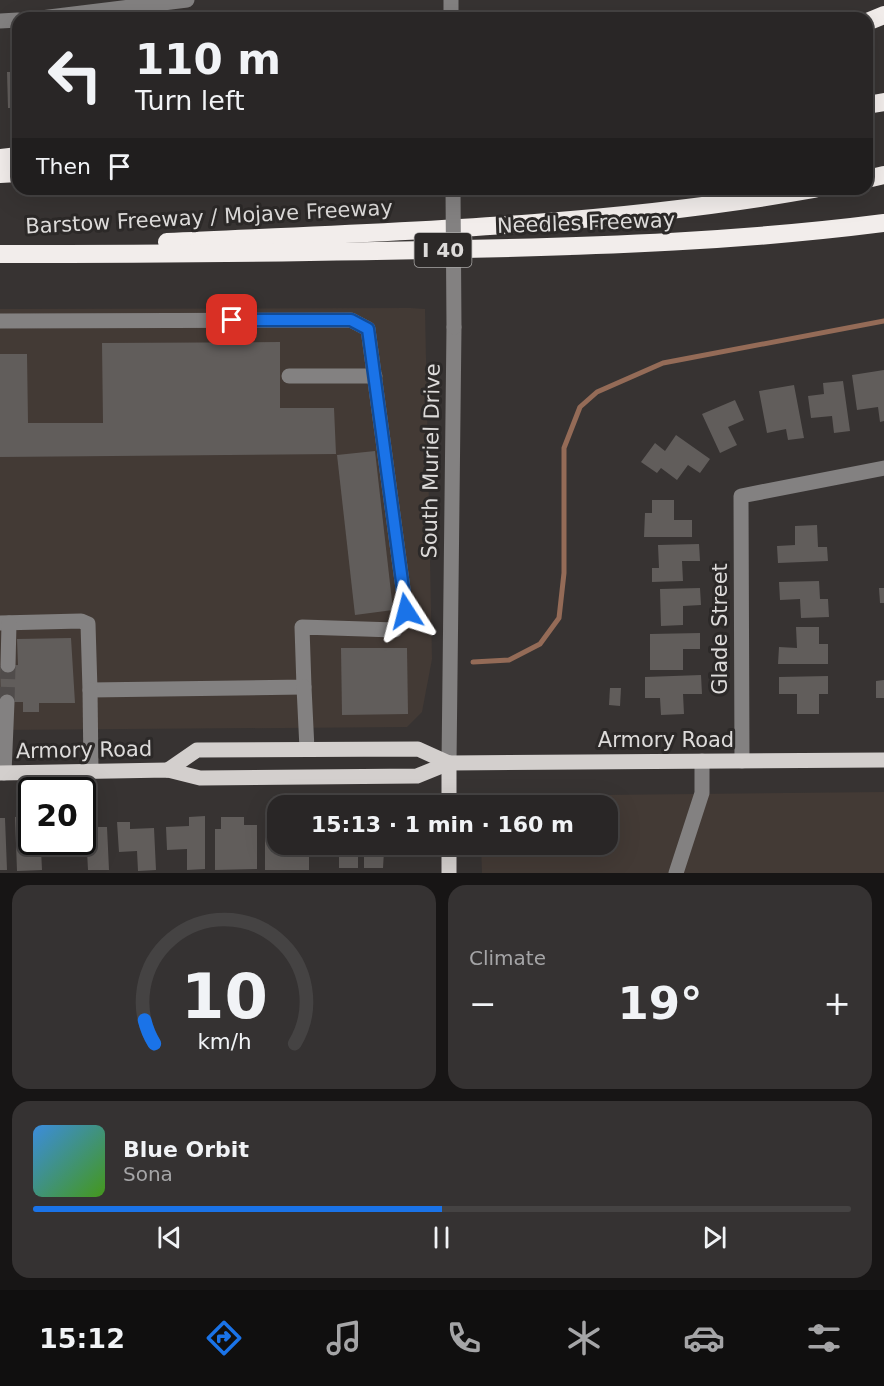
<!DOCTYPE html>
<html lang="en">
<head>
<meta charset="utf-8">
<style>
  body { margin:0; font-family:"DejaVu Sans",sans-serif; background:#353232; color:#f1f3f6; height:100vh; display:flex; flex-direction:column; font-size:22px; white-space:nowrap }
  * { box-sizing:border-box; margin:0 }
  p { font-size:20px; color:#a5a5a7 }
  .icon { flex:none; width:33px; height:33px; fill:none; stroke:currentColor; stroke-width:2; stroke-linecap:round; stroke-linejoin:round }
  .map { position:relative; height:873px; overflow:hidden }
  .drawer { display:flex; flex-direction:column; gap:12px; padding:12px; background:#171515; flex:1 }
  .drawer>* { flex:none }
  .top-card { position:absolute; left:12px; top:12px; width:861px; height:183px; border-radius:18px; box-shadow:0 6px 24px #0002,0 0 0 2px #454343; background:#292626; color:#f1f3f6; overflow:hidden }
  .speed { position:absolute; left:18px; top:777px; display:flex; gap:12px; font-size:30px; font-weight:700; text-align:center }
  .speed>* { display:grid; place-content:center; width:78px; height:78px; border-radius:50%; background:#292626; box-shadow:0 6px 24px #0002,0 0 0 2px #454343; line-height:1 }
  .speed .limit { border:3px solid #111; border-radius:9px; background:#fff; color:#111 }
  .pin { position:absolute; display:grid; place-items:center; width:51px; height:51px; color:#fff; margin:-26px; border-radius:12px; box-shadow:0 3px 9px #0006 }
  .me { position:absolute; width:66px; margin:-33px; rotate:351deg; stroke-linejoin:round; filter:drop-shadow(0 0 4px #0008) }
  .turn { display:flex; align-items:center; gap:21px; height:126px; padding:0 24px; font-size:27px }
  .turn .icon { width:78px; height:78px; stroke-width:2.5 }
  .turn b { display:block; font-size:42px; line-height:51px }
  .then { display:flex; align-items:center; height:57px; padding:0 24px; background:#0003; gap:12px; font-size:22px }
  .big { font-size:45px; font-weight:600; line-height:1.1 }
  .drawer .widget { flex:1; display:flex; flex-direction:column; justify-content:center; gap:9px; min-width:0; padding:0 21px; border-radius:18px; background:#353232 }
  .drawer .dial { align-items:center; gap:0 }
  .dial svg { height:156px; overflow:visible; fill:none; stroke:#454343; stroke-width:7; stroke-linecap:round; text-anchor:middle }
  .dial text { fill:#f1f3f6; stroke:none }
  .song { display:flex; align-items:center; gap:18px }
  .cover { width:72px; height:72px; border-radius:9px; background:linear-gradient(135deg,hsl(210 70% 55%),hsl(100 70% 35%)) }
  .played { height:6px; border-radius:3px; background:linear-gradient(90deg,#1a73e8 50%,#454343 50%) }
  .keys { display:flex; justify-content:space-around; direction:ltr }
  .heat { display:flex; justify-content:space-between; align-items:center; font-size:33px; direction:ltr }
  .drawer .tiles { flex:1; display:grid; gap:12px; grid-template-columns:1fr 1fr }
  .widget:last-child { grid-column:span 2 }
  .trip { position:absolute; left:267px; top:795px; width:351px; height:60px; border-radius:18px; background:#292626; box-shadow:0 6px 24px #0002,0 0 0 2px #454343; font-weight:600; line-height:60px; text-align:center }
  .tab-bar { display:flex; height:96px; justify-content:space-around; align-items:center; background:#100f0f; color:#a5a5a7 }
  .tab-bar .icon { width:42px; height:42px }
  .tab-bar .current { color:#1a73e8 }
  .tab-bar b { font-size:27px; color:#f1f3f6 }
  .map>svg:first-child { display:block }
</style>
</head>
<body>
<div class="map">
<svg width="884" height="873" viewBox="0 0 884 873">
  <rect width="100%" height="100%" fill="#373332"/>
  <g fill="#433a35">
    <polygon points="410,308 425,309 432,659 422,712 407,727 0,730 0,309"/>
    <polygon points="884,792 884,873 482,873 481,845 608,844 608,806 490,805 497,796"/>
  </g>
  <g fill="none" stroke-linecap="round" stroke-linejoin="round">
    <polyline stroke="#946b57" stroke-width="5" points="473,662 509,660 540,644 559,618 564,573 564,448 580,407 597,392 663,363 884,321"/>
  </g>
  <g fill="#615d5b">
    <polygon points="7,72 18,72 18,108 8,108"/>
    <polygon points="280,342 280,408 334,408 336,454 0,457 0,354 27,354 28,423 103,423 102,343"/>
    <polygon points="884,370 884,421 880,422 878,407 857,410 852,375"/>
    <polygon points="843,381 850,431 834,433 832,416 811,418 808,396 824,394 823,383"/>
    <polygon points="794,385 804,438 788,440 786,429 767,433 759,391"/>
    <polygon points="735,400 744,420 728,427 737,445 720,453 702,414"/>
    <polygon points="676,435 710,459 700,473 688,465 677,480 661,468 657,473 641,462 655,443 665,451"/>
    <polygon points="375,451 393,610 355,615 337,455"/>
    <polygon points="652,500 674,500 674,520 692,520 692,537 644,537 645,513 652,513"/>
    <polygon points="817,525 818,547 827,547 828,561 778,563 777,546 795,545 795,526"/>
    <polygon points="699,544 700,561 682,561 683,581 652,582 652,568 659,568 658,545"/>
    <polygon points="819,581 820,599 828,599 829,617 801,618 800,599 780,600 779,582"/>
    <polygon points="700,588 701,605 683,606 683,625 661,626 660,589"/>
    <polygon points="879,588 884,588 884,603 880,603"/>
    <polygon points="796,627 819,627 819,644 828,644 828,664 778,664 779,647 797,648"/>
    <polygon points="700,633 700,649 683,649 683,670 650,670 650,634"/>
    <polygon points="71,638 75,703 39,703 39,712 23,712 23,702 1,702 0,666 18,665 17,639"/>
    <polygon points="341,648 407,648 408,714 342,715"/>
    <polygon points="701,675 702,694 683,694 684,714 661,715 660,698 645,698 645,677"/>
    <polygon points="828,676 828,694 819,694 819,714 797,714 797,694 779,694 779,677"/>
    <polygon points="884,680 884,698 876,698 876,681"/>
    <polygon points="610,688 621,688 620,706 609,705"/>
    <polygon points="205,816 205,869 187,870 187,849 167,850 166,827 189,826 189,817"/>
    <polygon points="15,817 32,817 32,842 59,842 59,849 41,849 42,870 17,871"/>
    <polygon points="221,817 244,817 244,825 257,825 257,869 215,870 215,829 221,829"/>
    <polygon points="0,818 5,818 7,870 0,870"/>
    <polygon points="117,822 130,822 130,829 154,828 156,870 138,871 137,851 119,852"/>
    <polygon points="82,827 107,827 109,870 88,870 87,851 69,852 69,842 82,842"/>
    <polygon points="265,834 278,834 278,844 309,844 309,870 265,870"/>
    <polygon points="316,844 353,844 353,847 358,847 358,868 339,868 339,850 316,850"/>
    <polygon points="364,844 409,844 409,851 384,851 383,868 364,868"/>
  </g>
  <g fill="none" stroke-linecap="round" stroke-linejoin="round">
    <polyline stroke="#504c4b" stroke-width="15" stroke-dasharray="15 8" stroke-linecap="butt" points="7,702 8,665"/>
    <g stroke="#838181" stroke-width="15">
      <polyline points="451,0 451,18"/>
      <polyline points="41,18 187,0"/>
      <polyline points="0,21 18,20"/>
      <polyline points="0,321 351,320 368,329 406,611 395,630 302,627 304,687 90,690 88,624 81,621 0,623"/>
      <polyline points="289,376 375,376"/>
      <polyline points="8,665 9,623"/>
      <polyline points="304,687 307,749"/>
      <polyline points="90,690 91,770"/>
      <polyline points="742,761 741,496 884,468"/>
      <polyline points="449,763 454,327"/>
      <polyline points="4,773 7,702"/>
      <polyline points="676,873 702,793 702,761"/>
    </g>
    <g stroke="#d3cfcd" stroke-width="15">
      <polyline points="449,763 449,806"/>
      <polyline points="168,770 197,750 418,749 449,763"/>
      <polyline points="0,773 168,770 200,778 417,776 449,763 884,760"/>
      <polyline points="449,844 449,873"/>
    </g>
    <g stroke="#f2edeb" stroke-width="18">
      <polyline points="867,22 884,15"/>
      <polyline points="867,105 884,102"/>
      <polyline points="0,158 18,156"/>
      <polyline points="0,174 18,173"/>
      <polyline points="867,179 884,175"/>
      <path d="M 167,242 C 382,232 601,227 814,189"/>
      <path d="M 0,254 C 154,254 309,253 463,249 C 604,246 744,241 884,223"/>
    </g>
    <polyline stroke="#838181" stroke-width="15" points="453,189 454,327"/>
  </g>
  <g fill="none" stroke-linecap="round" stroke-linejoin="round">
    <g stroke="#114b97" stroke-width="15">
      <polyline id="route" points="232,320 351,320 368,329 406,611"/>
    </g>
    <use href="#route" stroke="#1a73e8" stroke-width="10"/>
  </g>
  <g text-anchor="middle" stroke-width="6" stroke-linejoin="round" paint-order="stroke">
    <rect fill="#2c2928" stroke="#a8a6a5" stroke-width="1.5" x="414.5" y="233" width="57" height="34" rx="4.5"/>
    <g font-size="20" font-weight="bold" fill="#dddbda">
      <text x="443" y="257">I 40</text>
    </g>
    <g font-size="21" fill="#dddbda" stroke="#2c2928">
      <text transform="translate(209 217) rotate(-3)" y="7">Barstow Freeway / Mojave Freeway</text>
      <text transform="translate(586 223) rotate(-2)" y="7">Needles Freeway</text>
      <text transform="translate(431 461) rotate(-89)" y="7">South Muriel Drive</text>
      <text transform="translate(720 629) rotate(-90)" y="7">Glade Street</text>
      <text x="666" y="747">Armory Road</text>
      <text transform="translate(84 750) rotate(-1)" y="7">Armory Road</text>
    </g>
  </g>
</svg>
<div class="speed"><div class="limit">20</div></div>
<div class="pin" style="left:232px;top:320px;background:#d93025"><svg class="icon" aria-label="arrive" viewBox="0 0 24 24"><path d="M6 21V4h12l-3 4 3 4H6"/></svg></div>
<svg class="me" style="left:406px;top:611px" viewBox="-20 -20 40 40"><path d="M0-17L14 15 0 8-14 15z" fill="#1a73e8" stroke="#fff" stroke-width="4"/></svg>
<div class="trip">15:13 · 1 min · 160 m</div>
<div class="top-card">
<div class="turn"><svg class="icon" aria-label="left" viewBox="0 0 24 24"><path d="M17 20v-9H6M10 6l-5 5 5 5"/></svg><div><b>110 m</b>Turn left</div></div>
<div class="then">Then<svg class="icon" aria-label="arrive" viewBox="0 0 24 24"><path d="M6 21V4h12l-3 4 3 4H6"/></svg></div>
</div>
</div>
<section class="drawer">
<div class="tiles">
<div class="widget dial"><svg viewBox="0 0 100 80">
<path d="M14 69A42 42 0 1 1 86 69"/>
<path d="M14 69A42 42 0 0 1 9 57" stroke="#1a73e8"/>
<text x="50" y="56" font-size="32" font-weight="700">10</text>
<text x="50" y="72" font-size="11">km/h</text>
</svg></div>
<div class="widget"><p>Climate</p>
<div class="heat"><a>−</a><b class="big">19°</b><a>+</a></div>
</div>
<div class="widget">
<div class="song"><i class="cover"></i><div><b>Blue Orbit</b><p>Sona</p></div></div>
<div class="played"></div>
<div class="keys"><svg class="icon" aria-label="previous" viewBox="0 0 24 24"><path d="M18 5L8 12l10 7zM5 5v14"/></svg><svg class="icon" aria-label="pause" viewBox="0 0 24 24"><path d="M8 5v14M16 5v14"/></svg><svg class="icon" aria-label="next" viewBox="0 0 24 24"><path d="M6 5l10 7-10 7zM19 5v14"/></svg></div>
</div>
</div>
</section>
<nav class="tab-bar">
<b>15:12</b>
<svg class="icon current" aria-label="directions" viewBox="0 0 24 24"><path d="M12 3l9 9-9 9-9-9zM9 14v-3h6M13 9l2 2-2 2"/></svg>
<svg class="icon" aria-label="music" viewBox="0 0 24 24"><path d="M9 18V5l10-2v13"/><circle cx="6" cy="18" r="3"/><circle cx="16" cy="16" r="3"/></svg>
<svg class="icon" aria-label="phone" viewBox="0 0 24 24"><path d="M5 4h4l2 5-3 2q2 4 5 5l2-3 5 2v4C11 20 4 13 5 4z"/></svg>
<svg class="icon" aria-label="climate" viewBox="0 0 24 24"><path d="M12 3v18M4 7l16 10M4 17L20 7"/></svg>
<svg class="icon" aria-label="car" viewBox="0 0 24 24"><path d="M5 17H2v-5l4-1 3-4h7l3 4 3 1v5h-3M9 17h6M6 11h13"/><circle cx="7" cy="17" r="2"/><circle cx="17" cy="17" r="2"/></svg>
<svg class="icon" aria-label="filters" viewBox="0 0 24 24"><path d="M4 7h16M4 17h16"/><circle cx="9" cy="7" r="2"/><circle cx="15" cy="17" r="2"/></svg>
</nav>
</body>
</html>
